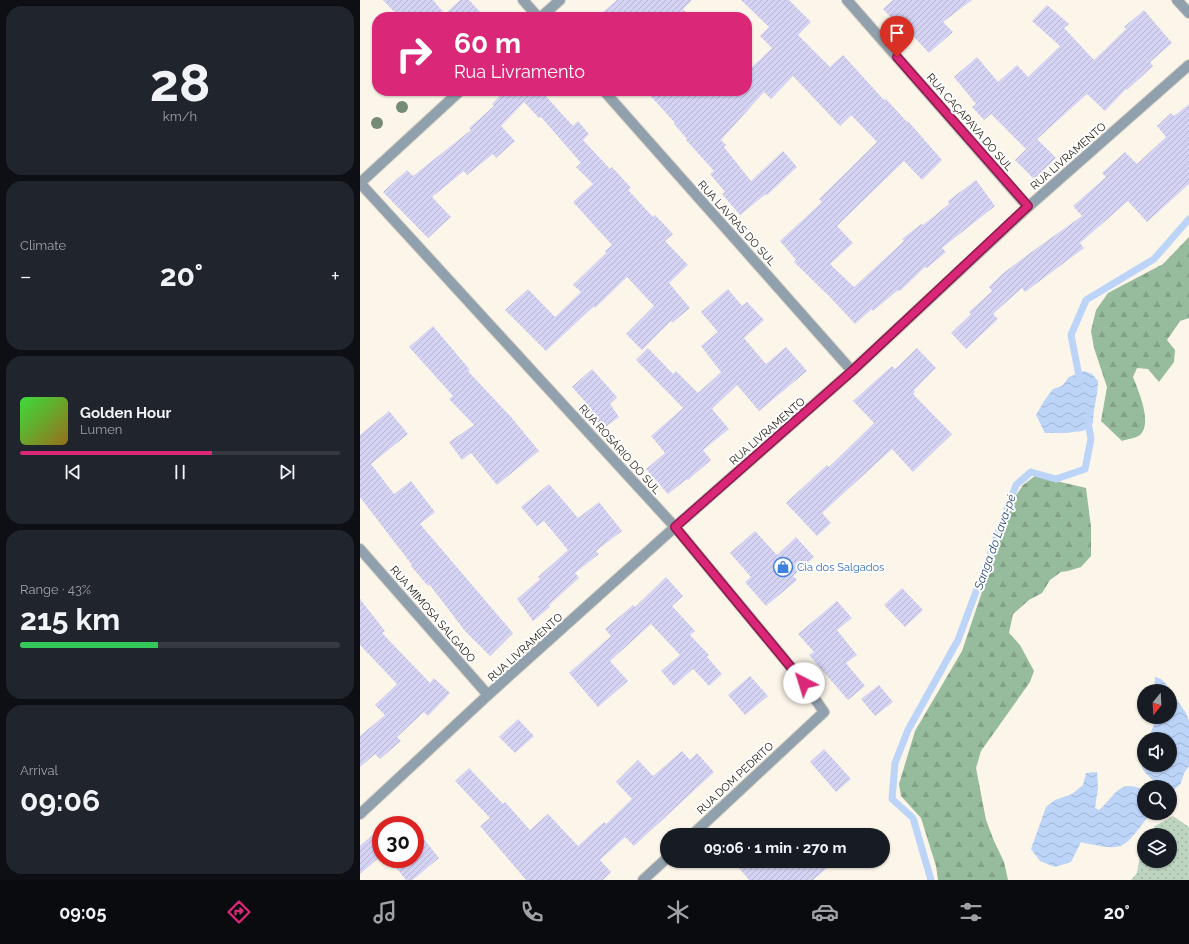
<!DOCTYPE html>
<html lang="en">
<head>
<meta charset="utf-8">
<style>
  body { margin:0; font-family:Raleway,sans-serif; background:#20242c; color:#f1f3f6; height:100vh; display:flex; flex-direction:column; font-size:15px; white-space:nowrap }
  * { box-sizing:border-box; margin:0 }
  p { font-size:13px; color:#9ea1a6 }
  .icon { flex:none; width:22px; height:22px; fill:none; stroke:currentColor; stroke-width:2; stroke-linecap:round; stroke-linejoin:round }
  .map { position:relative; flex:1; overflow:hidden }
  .panel { display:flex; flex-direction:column; gap:6px; padding:6px; background:#0d0f14; width:360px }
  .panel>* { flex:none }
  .top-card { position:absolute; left:12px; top:12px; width:380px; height:84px; border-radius:16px; box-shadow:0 1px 3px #0004; background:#db2777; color:#fff; overflow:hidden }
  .needle { width:26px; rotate:198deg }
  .buttons { position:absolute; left:777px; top:684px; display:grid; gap:8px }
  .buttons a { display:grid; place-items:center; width:40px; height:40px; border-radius:50%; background:#171b24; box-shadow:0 1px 3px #0004; font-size:20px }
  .speed { position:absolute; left:12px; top:816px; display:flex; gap:8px; font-size:20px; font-weight:700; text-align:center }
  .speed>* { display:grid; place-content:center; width:52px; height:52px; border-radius:50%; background:#171b24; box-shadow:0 1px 3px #0004; line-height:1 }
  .speed .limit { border:6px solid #d22; background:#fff; color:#111 }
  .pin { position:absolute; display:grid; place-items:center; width:34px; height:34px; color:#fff; margin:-41px -17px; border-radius:50% 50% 50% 0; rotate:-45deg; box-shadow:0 0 4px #0007 }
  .pin .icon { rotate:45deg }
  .me { position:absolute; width:44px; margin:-22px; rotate:320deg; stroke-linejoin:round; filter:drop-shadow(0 0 3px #0008) }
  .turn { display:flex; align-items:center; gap:14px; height:84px; padding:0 16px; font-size:18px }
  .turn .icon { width:52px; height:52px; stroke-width:2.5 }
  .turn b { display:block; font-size:28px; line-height:34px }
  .big { font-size:30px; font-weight:700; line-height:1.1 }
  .panel .widget { flex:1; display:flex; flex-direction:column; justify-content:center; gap:6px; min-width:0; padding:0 14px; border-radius:16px; background:#20242c }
  .panel .dial { align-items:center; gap:0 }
  .dial b { font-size:52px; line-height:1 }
  .song { display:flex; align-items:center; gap:12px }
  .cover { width:48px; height:48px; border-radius:6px; background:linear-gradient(135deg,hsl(120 70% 55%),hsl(40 70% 35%)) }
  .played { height:4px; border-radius:2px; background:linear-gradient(90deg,#db2777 60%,#363941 60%) }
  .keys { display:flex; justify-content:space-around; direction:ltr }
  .heat { display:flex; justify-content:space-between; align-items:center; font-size:22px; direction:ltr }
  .charge { height:6px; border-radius:3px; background:linear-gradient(90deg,#34c759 43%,#363941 0) }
  .trip { position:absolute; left:300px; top:828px; width:230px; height:40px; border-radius:20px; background:#171b24; box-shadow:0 1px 3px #0004; font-weight:700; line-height:40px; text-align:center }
  .dock { display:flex; height:64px; justify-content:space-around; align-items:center; background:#090b0e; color:#9ea1a6 }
  .dock .icon { width:28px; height:28px }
  .dock .current { color:#db2777 }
  .dock b { font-size:18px; color:#f1f3f6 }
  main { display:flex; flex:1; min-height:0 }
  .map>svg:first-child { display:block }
</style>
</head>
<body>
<main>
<section class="panel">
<div class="widget dial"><b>28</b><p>km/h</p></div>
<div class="widget"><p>Climate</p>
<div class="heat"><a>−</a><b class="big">20°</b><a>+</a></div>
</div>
<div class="widget">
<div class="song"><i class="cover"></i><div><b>Golden Hour</b><p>Lumen</p></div></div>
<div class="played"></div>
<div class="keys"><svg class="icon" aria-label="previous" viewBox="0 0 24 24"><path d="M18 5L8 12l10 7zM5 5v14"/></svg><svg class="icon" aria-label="pause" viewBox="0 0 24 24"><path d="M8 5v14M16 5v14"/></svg><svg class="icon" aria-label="next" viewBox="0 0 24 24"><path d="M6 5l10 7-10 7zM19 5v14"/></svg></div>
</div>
<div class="widget"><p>Range · 43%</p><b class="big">215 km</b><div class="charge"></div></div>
<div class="widget"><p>Arrival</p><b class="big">09:06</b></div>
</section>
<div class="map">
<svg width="829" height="880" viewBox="0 0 829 880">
  <defs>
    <pattern id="grass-dots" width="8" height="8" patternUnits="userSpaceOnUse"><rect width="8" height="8" fill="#bdd4c0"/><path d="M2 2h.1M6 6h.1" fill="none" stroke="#a2b5a4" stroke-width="1.8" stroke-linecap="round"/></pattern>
    <pattern id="forest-firs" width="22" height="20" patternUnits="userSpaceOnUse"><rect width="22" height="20" fill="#97bb9d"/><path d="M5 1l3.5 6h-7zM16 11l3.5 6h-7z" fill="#82a086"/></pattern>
    <pattern id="water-waves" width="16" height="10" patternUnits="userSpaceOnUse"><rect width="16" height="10" fill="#bbd4f8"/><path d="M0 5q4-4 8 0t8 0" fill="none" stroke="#a0b5d3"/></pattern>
    <pattern id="building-hatch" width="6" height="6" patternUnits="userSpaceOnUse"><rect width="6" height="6" fill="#d5d3f3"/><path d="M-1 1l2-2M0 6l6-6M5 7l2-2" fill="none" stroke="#b7b5cf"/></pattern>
  </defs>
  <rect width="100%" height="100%" fill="#fcf5e9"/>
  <polygon fill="url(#grass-dots)" points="813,816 829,827 829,880 771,880 777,873 781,850 784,844 784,861 810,861 810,835 789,835 795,826"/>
  <g fill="url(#forest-firs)">
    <path d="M 829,237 L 829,318 L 820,321 L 807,340 L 815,350 L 814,362 L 799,382 L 788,369 L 777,368 L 773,377 C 778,390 793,423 780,435 C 776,438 767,439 762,441 L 741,421 L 747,387 L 734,348 L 731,331 L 736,310 L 748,293 L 803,264 Z"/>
    <polygon points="675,476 726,488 731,527 731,556 721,567 708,571 701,572 690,580 682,593 669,600 653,614 649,633 660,645 674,671 670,682 621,751 616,768 626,820 634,841 644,862 648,880 578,880 576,866 561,818 541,796 539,784 555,731 602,651 653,500 663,485"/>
  </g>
  <g fill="url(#water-waves)">
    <path d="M 724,371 L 732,374 L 738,381 C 738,396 733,408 733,423 L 723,431 L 705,433 L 685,433 L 676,415 L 684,401 L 693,389 L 702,386 L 709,377 Z"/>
    <path d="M 795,677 L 801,679 L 806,684 L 826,713 L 829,721 L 829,766 L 824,773 L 821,783 L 813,791 L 810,790 L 810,787 C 801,787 784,776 782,766 C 782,761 784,755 784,750 L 784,765 L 810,765 L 810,739 L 788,739 L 797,717 L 810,717 L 810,691 L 794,691 Z"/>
    <path d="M 737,772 L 738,788 L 735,808 L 739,810 C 756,796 758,778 784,790 L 784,813 L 791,813 C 763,848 767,853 721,842 L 711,862 L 695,867 L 680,861 L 671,849 L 686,807 L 695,800 L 712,794 L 723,785 L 726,773 Z"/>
  </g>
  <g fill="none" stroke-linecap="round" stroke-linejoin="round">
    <g stroke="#bbd4f8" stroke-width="7">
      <polyline points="720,381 711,335 726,300 794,259 829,219"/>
      <polyline points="571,880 553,818 532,799 535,763 548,730 598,640 656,485 671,472 696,479 725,469 731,439 727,417"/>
    </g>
  </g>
  <g fill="url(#building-hatch)">
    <polygon points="23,0 73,0 85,14 100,0 109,0 125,17 39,17"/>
    <polygon points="257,0 332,0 323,9 330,17 237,17"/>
    <polygon points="381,0 429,0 451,22 438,35 470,67 483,55 524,100 526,99 547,122 548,121 582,160 562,180 544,161 477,226 493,243 470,264 494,287 544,241 542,239 561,224 563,225 589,204 588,201 616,180 635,206 582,248 586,252 567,268 565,267 540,291 538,290 513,311 512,309 495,324 471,298 434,262 436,260 420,241 462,202 459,199 517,142 491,115 480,126 433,76 411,99 404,92 361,140 366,145 364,147 391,181 423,151 437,167 407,195 406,194 380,215 362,194 365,192 350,174 354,171 326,140 327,139 314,124 315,123 286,91 387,91 387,72 412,48 400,36 409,27"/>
    <polygon points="533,0 612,0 583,22 593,32 569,53 541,23 538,25 523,9"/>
    <polygon points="687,5 709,24 704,28 734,60 766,29 764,27 784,10 812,43 790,62 793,66 767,90 766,89 745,111 727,94 666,149 631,114 624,120 612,107 616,104 594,77 617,57 638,82 657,65 668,77 700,46 672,21"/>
    <polygon points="144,91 181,91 213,126 218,121 229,134 223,140 250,169 252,167 271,188 268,190 293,217 295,215 313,234 305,241 328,265 309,283 330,308 312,323 311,321 282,350 266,334 294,306 267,277 235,308 234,306 186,351 145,310 168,289 195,317 221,292 213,285 246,253 245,251 252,245 213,202 233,184 216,167 221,163 181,117 179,118 164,102 141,126 155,141 136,158 133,154 107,175 104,171 72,197 91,217 68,238 23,192 47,170 53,176 111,130 109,128 134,106 132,104"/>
    <polygon points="829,104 829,184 787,222 768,201 720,243 724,248 665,292 662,288 633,314 638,319 606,349 591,333 611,314 609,312 632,291 629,287 642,274 670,253 722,216 713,206 746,177 742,173 765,152 777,164 806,137 797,126 811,113 814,116"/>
    <polygon points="677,139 696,158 674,179 655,160"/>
    <polygon points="368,289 382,306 387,302 404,320 384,338 406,364 426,347 447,371 399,411 377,385 352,409 369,429 343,450 351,460 328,480 327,479 308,494 286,469 305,453 291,436 323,408 276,360 288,348 313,374 316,371 338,393 361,372 341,346 358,332 341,312"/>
    <polygon points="73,326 110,370 108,371 151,417 179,451 137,485 111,453 102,460 89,442 114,425 89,399 93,396 49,347"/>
    <polygon points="557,348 576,368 554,390 555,392 553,394 592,434 553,472 532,449 462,513 471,523 457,536 426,503 467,465 469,467 514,423 493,401 532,366 535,369"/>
    <polygon points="232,369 257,397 250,404 259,417 243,429 227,408 229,406 212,387"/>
    <polygon points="29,411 48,434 11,464 34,494 51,481 75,512 60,524 153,633 130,656 105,631 69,584 68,586 51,566 52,565 0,497 0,435"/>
    <polygon points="189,484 218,518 239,502 262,531 236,551 239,554 215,573 219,578 189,605 190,607 173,621 157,599 180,579 178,577 208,550 184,521 177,526 161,507"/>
    <polygon points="395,531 417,555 436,537 454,557 433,576 437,580 406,606 385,582 391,577 370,553"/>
    <polygon points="306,577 323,596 312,606 335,631 330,635 349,655 347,657 362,674 349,686 333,669 314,686 301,671 320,655 291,624 250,661 268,681 238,707 209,673 251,636 245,629 273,605 275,607"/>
    <polygon points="542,588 563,610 545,627 524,605"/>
    <polygon points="0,599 25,631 22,633 70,683 74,678 90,693 68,716 64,712 37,737 41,741 20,759 15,754 0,767 0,736 25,715 15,705 37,684 0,645"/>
    <polygon points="477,601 492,618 477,630 497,655 486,663 505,686 488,700 449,655 454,652 438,634"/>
    <polygon points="390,676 408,696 385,715 368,695"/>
    <polygon points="519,685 533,702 515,716 501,699"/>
    <polygon points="158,719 174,736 155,753 139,737"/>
    <polygon points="464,749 491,779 476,792 450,762"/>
    <polygon points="322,751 330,760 337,753 354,772 274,846 265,837 240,860 251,872 243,880 166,880 120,826 130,818 95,781 109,768 143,804 145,802 170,830 188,814 218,846 244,822 246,824 272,799 256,782 278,760 293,776"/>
    <polygon points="21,827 21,856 0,874 0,846"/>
    <polygon points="55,828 79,858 55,878 52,880 46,880 29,859 55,859"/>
    <polygon points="373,861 475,861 453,880 389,880"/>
  </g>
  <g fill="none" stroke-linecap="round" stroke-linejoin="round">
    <g stroke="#d9d2c6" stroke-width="12">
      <g id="minor">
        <polyline points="163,0 178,17"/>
        <polyline points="487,0 668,207"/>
        <polyline points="817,0 829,13"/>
        <polyline points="181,17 200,0"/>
        <polyline points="244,91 492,371"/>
        <polyline points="0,183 315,527 444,683 464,712 332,835"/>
        <polyline points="0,183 100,91"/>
        <polyline points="0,549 128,695"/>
        <polyline points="0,814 128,695 315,527 492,371 668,207 829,65"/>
        <polyline points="283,880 307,858"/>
      </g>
    </g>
    <use href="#minor" stroke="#90a0ac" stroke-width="10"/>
  </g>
  <g fill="#768b76">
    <circle cx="42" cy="107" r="6"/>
    <circle cx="17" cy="123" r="6"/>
  </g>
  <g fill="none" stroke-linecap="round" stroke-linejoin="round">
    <g stroke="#8e194d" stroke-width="10">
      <polyline id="route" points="444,683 315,527 492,371 668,206 537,57"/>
    </g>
    <use href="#route" stroke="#db2777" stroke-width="7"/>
  </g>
  <defs>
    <g id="shop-ring" transform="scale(1)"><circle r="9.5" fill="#fff" stroke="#3f7fe0" stroke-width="1.5"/><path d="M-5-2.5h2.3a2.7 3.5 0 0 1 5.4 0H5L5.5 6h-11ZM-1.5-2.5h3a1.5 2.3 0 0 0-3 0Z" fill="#3f7fe0"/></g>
  </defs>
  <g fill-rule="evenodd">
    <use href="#shop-ring" x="423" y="567"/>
  </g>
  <g text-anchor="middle" stroke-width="4" stroke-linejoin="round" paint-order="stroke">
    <g font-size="11" fill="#211a0f" stroke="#fff">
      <text transform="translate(610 122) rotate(49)" y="4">RUA CAÇAPAVA DO SUL</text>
      <text transform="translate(708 156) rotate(-41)" y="4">RUA LIVRAMENTO</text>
      <text transform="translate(377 223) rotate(48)" y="4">RUA LAVRAS DO SUL</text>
      <text transform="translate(407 431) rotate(-41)" y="4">RUA LIVRAMENTO</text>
      <text transform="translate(260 449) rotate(48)" y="4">RUA ROSÁRIO DO SUL</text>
      <text transform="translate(73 614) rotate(49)" y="4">RUA MIMOSA SALGADO</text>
      <text transform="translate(165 647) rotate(-42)" y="4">RUA LIVRAMENTO</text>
      <text transform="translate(375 778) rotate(-43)" y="4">RUA DOM PEDRITO</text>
    </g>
    <g font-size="11" fill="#366cbe" stroke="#fff" text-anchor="start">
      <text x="437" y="571">Cia dos Salgados</text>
    </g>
    <g font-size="12" font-style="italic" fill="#2a4a79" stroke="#fff">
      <text transform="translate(635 542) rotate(-70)" y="4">Sanga do Lava-pé</text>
    </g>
  </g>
</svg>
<div class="buttons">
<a><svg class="needle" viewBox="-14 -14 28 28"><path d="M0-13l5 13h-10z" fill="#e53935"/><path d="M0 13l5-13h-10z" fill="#9ea1a6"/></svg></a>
<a><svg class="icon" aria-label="sound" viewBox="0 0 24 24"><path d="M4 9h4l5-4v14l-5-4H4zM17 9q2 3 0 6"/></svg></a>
<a><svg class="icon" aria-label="search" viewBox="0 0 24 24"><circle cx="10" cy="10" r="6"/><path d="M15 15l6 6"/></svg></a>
<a><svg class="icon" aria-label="layers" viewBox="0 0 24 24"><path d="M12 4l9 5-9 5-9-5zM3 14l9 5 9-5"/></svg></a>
</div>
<div class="speed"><div class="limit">30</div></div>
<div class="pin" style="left:537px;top:57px;background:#d93025"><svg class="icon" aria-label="arrive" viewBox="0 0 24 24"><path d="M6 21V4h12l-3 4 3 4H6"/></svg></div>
<svg class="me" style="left:444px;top:683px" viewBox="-20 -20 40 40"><circle r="19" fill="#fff"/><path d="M0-13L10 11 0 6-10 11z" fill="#db2777"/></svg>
<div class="trip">09:06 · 1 min · 270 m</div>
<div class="top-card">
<div class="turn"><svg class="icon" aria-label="right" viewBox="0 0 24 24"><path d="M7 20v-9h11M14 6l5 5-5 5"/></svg><div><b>60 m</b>Rua Livramento</div></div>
</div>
</div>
</main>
<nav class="dock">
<b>09:05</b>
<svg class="icon current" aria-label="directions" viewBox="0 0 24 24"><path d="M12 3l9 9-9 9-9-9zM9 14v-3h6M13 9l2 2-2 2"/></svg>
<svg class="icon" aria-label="music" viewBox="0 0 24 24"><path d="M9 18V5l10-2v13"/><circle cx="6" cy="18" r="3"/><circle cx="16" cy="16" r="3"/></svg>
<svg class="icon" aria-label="phone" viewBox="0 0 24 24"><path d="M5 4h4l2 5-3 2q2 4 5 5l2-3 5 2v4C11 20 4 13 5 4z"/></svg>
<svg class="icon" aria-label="climate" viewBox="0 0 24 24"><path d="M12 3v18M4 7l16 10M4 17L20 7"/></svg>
<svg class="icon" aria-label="car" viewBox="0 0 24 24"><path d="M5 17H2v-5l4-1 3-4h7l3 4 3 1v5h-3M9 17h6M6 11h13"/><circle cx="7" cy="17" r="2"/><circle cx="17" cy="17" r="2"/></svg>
<svg class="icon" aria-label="filters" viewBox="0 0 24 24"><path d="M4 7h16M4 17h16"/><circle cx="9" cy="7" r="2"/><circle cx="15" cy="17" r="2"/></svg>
<b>20°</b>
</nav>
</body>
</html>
